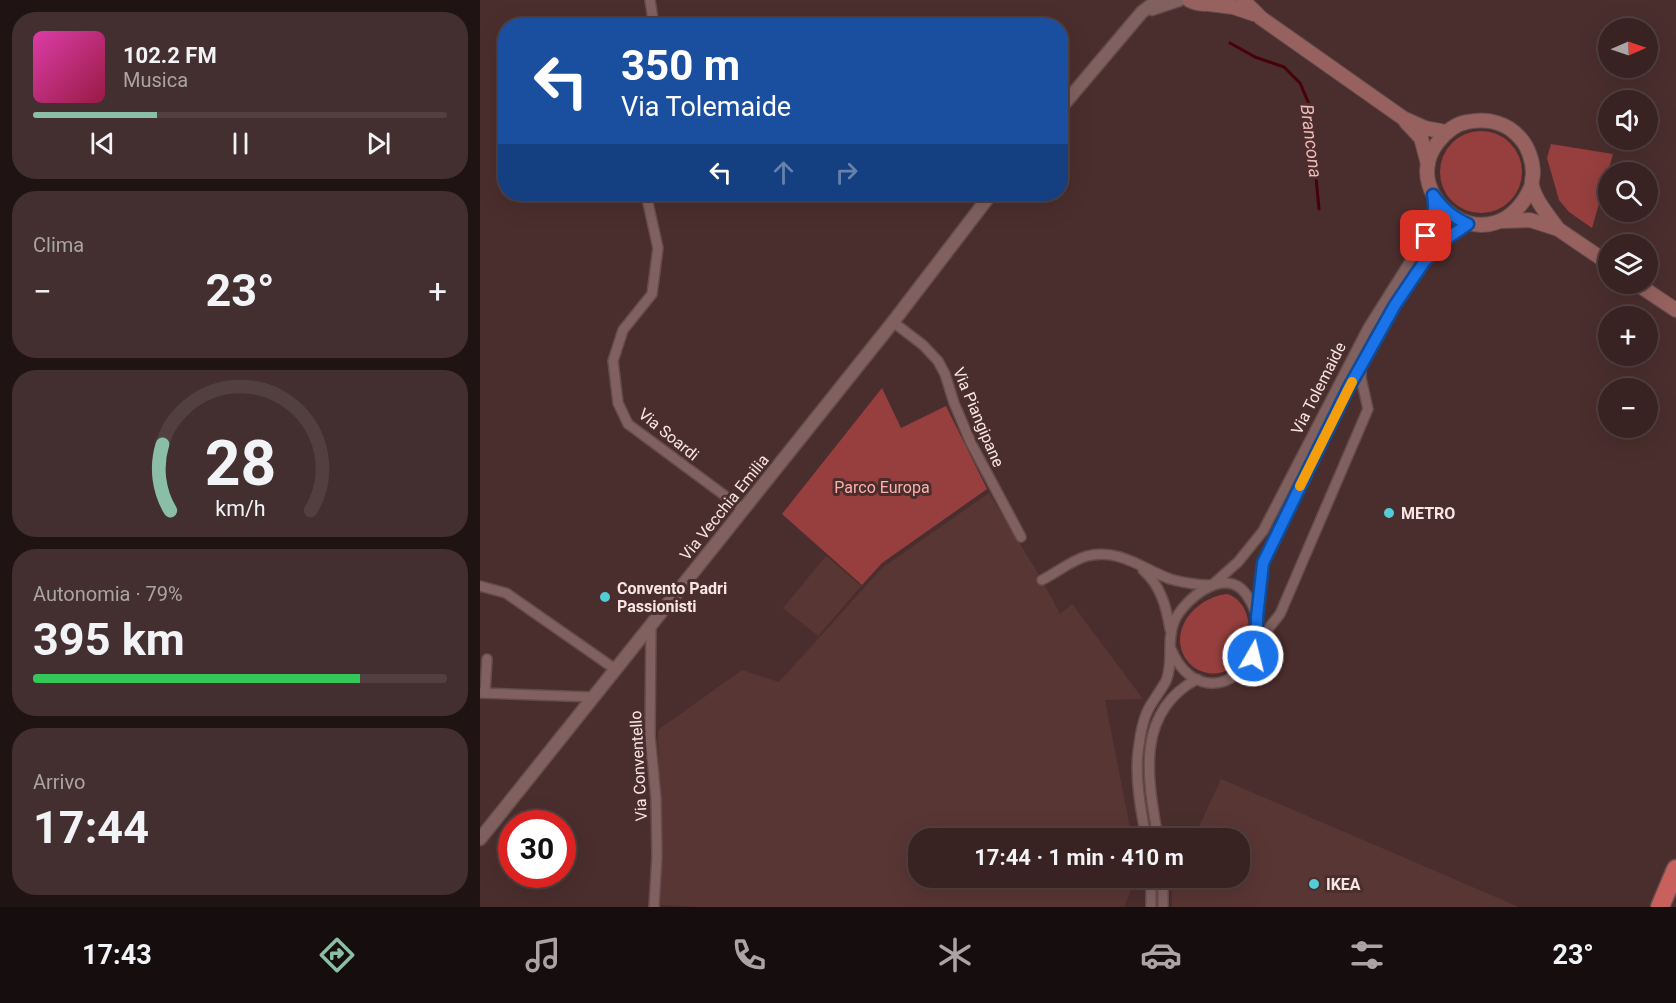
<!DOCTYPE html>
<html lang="it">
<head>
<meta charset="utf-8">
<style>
  body { margin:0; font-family:Roboto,sans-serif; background:#432f2f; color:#f1f3f6; height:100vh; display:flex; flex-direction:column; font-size:22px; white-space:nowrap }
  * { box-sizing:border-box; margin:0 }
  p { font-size:20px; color:#aba4a5 }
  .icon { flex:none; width:33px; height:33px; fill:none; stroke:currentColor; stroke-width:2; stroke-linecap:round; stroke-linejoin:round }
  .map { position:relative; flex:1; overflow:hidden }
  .drawer { display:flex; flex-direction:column; gap:12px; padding:12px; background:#1f1313; width:480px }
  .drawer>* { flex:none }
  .top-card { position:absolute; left:18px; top:18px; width:570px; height:183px; border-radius:24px; box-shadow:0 6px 24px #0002,0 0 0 2px #523f40; background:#1a4fa0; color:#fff; overflow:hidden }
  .needle { width:39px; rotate:88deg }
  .controls { position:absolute; left:1118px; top:18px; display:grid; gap:12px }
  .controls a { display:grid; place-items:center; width:60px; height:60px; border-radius:50%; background:#382222; box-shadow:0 6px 24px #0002,0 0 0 2px #523f40; font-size:30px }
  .speed { position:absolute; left:18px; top:810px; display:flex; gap:12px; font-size:30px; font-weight:700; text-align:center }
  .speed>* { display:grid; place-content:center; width:78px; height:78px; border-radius:50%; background:#382222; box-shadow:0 6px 24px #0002,0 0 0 2px #523f40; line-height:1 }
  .speed .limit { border:9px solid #d22; background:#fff; color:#111 }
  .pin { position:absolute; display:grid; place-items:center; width:51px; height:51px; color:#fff; margin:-26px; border-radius:12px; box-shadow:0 3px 9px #0006 }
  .me { position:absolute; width:66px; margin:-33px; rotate:8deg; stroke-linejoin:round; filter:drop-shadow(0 0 4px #0008) }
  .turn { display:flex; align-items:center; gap:21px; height:126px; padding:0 24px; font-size:27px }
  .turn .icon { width:78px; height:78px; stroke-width:2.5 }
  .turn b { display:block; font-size:42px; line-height:51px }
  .lanes { display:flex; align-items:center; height:57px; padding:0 24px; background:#0003; justify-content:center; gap:30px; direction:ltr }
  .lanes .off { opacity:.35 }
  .big { font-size:45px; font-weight:700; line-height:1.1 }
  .drawer .widget { flex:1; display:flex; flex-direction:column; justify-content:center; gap:9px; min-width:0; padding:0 21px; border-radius:24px; background:#432f2f }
  .drawer .dial { align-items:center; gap:0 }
  .dial svg { height:156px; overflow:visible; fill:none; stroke:#523f40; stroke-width:7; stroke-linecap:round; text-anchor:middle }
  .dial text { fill:#f1f3f6; stroke:none }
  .song { display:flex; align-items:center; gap:18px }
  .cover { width:72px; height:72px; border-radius:9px; background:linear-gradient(135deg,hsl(320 70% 55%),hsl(340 70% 35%)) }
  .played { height:6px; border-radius:3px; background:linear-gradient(90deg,#8abfa5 30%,#523f40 30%) }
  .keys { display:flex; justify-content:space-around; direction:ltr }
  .heat { display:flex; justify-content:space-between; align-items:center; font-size:33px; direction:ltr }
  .charge { height:9px; border-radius:4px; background:linear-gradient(90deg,#34c759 79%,#523f40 0) }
  .trip { position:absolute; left:428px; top:828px; width:342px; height:60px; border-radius:24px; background:#382222; box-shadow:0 6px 24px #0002,0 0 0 2px #523f40; font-weight:700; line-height:60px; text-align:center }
  .dock { display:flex; height:96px; justify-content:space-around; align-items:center; background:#160e0e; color:#aba4a5 }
  .dock .icon { width:42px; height:42px }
  .dock .on { color:#8abfa5 }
  .dock b { font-size:27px; color:#f1f3f6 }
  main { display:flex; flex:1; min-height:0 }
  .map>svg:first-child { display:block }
</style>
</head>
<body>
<main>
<section class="drawer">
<div class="widget">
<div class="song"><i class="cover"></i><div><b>102.2 FM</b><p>Musica</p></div></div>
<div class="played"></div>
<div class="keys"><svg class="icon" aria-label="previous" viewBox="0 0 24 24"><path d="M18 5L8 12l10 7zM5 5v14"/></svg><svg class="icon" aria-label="pause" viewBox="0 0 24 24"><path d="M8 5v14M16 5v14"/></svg><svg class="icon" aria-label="next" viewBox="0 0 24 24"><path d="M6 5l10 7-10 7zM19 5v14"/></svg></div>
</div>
<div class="widget"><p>Clima</p>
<div class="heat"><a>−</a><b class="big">23°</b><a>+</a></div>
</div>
<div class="widget dial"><svg viewBox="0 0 100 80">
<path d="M14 69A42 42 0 1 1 86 69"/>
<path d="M14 69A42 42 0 0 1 10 35" stroke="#8abfa5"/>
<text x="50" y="56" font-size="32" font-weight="700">28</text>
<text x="50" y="72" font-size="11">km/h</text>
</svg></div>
<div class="widget"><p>Autonomia · 79%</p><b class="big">395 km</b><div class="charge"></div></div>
<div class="widget"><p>Arrivo</p><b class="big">17:44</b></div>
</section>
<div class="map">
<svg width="1196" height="907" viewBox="0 0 1196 907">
  <rect width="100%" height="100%" fill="#4a2e2d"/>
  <g fill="#583634">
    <polygon points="509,493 562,580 580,614 592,604 663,699 625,700 652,838 438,838 438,878 656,878 644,907 215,907 179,905 181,865 178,730 262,670 299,682 402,568"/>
    <polygon points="346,556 381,586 338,636 303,608"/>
    <polygon points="741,779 1039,907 692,907 692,878 759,878 759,838 714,838"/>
  </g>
  <g fill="#963f3e">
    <circle cx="1001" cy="172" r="41"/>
    <polygon points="1071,144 1133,154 1112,228 1089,212 1079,200 1067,158"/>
    <polygon points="402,388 421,428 466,406 507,489 402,563 382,585 302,514"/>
    <path d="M 748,594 C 787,610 767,685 724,672 C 716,670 710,665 706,659 C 687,629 718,596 748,594 Z"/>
  </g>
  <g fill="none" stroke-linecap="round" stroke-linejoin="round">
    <polyline stroke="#470209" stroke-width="3" points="750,43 775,57 804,67 820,83 829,104 839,209"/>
    <g stroke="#644c4b" stroke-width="12">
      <g id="minor">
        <polyline points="170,0 174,26"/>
        <polyline points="166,194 178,248 172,294 143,330 133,361 138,403 148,424 263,509"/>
        <polyline points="413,322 443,345 458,361 465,374 474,403 491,443 541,537"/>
        <path d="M 663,570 C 681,586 686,606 690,629"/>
        <path d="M 562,580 C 576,573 592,560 607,556 C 639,548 663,569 690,579 C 704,583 717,585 732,585 L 758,562 L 783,531 L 888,328 L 946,236 C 953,222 957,212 953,197"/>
        <polyline points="0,586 26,593 135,669"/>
        <polyline points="777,616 783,563 868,389 915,305 943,262 969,237 988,224"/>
        <polyline points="171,623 170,736 176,798 177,856 174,907"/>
        <polyline points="777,643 800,614 888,409 881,378 881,367"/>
        <polyline points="0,693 112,697"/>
        <polyline points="5,693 7,659"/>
        <path d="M 666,838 C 661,810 655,781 658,752 C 660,737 662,721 669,708 C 674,699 681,690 686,681 C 694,662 686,641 694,622 C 703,600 745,565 766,594 C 811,657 723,726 691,649"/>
        <path d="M 678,838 C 668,780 654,713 717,679"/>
        <polyline points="671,878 671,907"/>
        <polyline points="683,907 683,878"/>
      </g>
    </g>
    <g stroke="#644c4b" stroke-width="15">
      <g id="tertiary">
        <polyline points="672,9 699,0"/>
        <polyline points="580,109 662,12 678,0"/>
        <polyline points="0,839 413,322 511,194"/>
      </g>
    </g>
    <g stroke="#644c4b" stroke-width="16">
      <g id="secondary">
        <path d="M 709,0 C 718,5 726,5 736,2"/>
        <polyline points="763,0 781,18 923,118 945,128 966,132"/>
        <polyline points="729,4 753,7 774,14"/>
        <polyline points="926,122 941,138 948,164"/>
        <path d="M 1052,185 C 1015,272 914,197 958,142 C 965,133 974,124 987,122 C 1007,118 1027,122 1041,139 C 1048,147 1053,161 1053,173 C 1053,177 1051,182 1052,186 C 1056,202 1069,216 1078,229"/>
        <polyline points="1023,221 1050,220 1078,229 1128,263"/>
        <polyline points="1157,284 1196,310"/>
      </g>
    </g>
    <g stroke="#644c4b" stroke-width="21">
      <polyline id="motorway" points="1180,907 1196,869"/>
    </g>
    <use href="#minor" stroke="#80615f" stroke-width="9"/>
    <use href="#tertiary" stroke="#80615f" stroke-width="12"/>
    <use href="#secondary" stroke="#96615f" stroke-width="14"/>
    <use href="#motorway" stroke="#c8605e" stroke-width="18"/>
  </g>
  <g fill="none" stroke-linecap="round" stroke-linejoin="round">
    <g stroke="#114b97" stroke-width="15">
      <path id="route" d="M 773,656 L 777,643 L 777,617 L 783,563 L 836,454 L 868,389 L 915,305 L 944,262 L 969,237 L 988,224 C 972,217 963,209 953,195 C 956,211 953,221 946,236"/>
    </g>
    <use href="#route" stroke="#1a73e8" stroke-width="10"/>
    <polyline stroke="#f59e0b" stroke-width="10" points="820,486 872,382"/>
  </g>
  <g fill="#52ccd6" stroke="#4a2e2d" stroke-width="2">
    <circle cx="909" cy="513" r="6"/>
    <circle cx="125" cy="597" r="6"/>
    <circle cx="834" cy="884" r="6"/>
  </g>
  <g text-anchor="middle" stroke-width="6" stroke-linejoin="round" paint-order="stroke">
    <g font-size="16" fill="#f9e6e4" stroke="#4a2e2d">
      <text transform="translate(838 388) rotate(-63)" y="6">Via Tolemaide</text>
      <text transform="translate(499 417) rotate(67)" y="6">Via Piangipane</text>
      <text transform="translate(189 434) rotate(39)" y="6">Via Soardi</text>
      <text transform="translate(244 507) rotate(-51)" y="6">Via Vecchia Emilia</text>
      <text transform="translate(158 766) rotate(-93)" y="6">Via Conventello</text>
    </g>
    <g font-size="16" fill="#feb0ab" stroke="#4a2e2d">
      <text x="402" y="493">Parco Europa</text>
    </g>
    <g font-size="16" font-weight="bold" fill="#f9e6e4" stroke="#4a2e2d" text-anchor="start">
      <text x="921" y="519">METRO</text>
      <text x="137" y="594">Convento Padri<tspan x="137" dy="18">Passionisti</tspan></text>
      <text x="846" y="890">IKEA</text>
    </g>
    <g font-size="18" font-style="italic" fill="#f0bbb7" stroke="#4a2e2d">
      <text transform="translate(831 141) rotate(83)" y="6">Brancona</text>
    </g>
  </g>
</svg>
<div class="controls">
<a><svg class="needle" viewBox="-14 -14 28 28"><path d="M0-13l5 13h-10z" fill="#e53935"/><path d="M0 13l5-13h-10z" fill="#aba4a5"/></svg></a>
<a><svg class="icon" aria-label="sound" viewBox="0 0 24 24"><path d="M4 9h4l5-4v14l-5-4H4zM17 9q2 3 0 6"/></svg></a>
<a><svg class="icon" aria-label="search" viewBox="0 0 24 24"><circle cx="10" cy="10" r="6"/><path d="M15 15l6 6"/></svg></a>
<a><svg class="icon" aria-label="layers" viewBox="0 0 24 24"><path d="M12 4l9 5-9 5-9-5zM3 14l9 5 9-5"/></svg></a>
<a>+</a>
<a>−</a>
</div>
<div class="speed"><div class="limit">30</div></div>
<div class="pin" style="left:946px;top:236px;background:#d93025"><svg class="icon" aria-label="arrive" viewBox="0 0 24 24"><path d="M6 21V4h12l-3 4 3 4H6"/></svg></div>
<svg class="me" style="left:773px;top:656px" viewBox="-20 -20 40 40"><circle r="17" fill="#1a73e8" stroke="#fff" stroke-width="3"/><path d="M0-11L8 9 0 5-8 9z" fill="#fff"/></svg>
<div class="trip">17:44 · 1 min · 410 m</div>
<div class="top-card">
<div class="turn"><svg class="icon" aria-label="left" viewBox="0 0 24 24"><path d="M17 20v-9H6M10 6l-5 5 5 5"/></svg><div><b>350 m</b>Via Tolemaide</div></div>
<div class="lanes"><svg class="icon" aria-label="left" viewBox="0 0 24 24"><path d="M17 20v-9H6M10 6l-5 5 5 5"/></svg><svg class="icon off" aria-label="ahead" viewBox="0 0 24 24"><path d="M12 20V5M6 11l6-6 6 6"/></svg><svg class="icon off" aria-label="right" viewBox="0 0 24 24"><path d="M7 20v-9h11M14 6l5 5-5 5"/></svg></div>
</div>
</div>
</main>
<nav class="dock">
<b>17:43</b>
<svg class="icon on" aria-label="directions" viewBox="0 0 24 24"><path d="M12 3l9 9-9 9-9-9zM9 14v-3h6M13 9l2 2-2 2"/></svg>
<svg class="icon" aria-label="music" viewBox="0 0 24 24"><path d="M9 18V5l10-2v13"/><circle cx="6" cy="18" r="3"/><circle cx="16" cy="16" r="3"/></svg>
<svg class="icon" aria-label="phone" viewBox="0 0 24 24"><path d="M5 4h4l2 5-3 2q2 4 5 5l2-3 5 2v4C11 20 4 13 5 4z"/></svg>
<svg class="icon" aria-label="climate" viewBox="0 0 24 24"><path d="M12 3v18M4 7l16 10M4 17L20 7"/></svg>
<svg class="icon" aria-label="car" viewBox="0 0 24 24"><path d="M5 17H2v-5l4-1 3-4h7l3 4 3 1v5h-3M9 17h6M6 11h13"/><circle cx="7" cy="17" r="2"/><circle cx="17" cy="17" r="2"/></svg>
<svg class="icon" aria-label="filters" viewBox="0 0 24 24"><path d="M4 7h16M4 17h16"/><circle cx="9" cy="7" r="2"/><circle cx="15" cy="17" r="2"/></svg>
<b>23°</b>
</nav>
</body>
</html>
